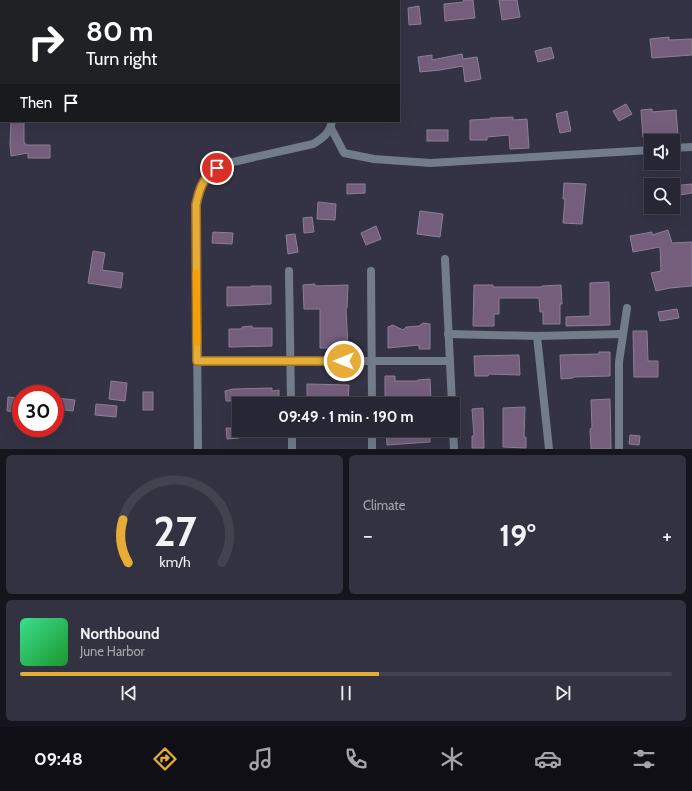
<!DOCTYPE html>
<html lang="en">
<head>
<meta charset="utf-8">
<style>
  body { margin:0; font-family:Cabin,sans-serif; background:#333240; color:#f1f3f6; height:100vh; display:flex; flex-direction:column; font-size:15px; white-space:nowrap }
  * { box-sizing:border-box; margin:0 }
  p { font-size:13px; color:#a4a5ac }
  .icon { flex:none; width:22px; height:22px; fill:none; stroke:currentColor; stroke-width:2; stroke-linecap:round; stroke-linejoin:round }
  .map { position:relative; height:449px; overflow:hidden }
  .sheet { display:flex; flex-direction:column; gap:6px; padding:6px; background:#15151d; flex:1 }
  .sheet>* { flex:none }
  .banner { position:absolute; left:0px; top:0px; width:400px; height:122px; box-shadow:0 4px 16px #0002,0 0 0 1px #43434f; background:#202124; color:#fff; overflow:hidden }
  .tools { position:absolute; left:644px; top:134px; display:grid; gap:8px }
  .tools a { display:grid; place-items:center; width:36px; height:36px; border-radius:0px; background:#272634; box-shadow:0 4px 16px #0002,0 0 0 1px #43434f; font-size:20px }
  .speed { position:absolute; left:12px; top:385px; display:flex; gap:8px; font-size:20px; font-weight:700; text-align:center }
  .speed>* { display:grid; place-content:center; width:52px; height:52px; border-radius:50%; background:#272634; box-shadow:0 4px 16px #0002,0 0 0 1px #43434f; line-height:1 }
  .speed .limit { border:6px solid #d22; background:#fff; color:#111 }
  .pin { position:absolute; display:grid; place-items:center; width:34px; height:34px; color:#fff; margin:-17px; border:2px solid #fff; border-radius:50%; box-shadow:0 1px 4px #0007 }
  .me { position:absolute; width:44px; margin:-22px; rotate:270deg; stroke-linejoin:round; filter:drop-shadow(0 0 3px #0008) }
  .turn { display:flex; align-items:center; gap:14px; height:84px; padding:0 20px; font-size:18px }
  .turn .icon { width:52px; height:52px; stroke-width:2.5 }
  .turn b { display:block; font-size:28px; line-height:34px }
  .then { display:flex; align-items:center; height:38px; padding:0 20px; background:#0003; gap:8px; font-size:15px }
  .big { font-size:30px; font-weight:700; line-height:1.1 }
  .sheet .tile { flex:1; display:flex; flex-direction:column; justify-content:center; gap:6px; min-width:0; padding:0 14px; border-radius:6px; background:#333240 }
  .sheet .dial { align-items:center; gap:0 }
  .dial svg { height:104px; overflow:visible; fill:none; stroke:#43434f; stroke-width:7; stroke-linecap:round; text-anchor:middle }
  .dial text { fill:#f1f3f6; stroke:none }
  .song { display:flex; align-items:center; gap:12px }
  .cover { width:48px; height:48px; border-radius:6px; background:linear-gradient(135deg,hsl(150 70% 55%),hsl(130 70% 35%)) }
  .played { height:4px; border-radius:2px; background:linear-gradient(90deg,#e7ac37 55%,#43434f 55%) }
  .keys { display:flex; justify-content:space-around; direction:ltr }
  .heat { display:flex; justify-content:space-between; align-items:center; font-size:22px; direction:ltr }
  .sheet .tiles { flex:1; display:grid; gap:6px; grid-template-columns:1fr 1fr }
  .tile:last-child { grid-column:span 2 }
  .trip { position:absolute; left:232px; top:397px; width:228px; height:40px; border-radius:0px; background:#272634; box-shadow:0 4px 16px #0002,0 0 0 1px #43434f; font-weight:700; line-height:40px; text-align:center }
  .tab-bar { display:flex; height:64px; justify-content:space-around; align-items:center; background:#100f15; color:#a4a5ac }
  .tab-bar .icon { width:28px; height:28px }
  .tab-bar .on { color:#e7ac37 }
  .tab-bar b { font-size:18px; color:#f1f3f6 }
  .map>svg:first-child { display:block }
</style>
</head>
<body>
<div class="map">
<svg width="692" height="449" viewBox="0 0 692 449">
  <rect width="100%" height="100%" fill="#343345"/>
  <g fill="#745e7c" stroke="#8c7f91">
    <polygon points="463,0 473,0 475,18 445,21 444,4 464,2"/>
    <polygon points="499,0 517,0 520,17 502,20"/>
    <polygon points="419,6 421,24 409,25 408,8"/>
    <polygon points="669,37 669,40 692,39 692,55 652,58 650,39"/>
    <polygon points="551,47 554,58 538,62 535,51"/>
    <polygon points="462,54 463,59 477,57 481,79 465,82 463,66 440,70 420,72 418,57 432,55 432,60"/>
    <polygon points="626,104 632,114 619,121 613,111"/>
    <polygon points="652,109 652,112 676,110 678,135 643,137 641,110"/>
    <polygon points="567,111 571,131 560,133 556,114"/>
    <polygon points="513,117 513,120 527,119 529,148 510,149 509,135 487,137 487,140 470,140 470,120 491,119 490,118"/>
    <polygon points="11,121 24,121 24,143 25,143 26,145 50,145 50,158 28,158 28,153 11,156 10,144"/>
    <rect x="427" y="130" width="21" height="11"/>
    <polygon points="564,183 586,184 582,224 563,223 565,199 563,199"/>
    <polygon points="347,184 365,184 365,193 347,194"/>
    <polygon points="692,184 692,193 673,196 673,186"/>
    <polygon points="318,202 336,204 335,220 317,219"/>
    <polygon points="420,211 443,214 440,237 417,234"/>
    <polygon points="312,217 314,232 304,233 303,218"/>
    <polygon points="376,226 381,239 366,245 361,233"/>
    <polygon points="668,230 672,243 692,242 692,286 670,288 656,291 651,273 661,271 660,247 633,252 630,236 652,232 652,235"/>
    <polygon points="213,232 233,233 232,244 212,243"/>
    <polygon points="295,234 298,252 288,254 286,235"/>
    <polygon points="93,251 105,253 102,270 123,273 121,288 88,283"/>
    <polygon points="609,282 610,325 566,326 566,317 590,316 590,283"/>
    <polygon points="315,284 315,286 348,285 347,308 346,308 348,348 320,348 320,309 304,309 303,285"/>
    <polygon points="474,285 493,285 493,287 542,287 542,286 561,285 562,304 560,304 560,324 543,324 543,312 540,312 539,298 499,298 499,314 494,314 494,326 473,326"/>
    <polygon points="251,286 271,286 271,304 227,306 227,287 251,287"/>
    <polygon points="677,309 679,318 660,321 658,312"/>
    <polygon points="423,323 430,324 430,349 419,349 419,345 388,348 388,327 393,325 403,330 406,327 419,326"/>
    <polygon points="252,326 252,328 272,328 272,346 229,347 229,329 242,329 242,327"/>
    <polygon points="633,331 647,331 648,361 658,361 658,377 634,377"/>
    <polygon points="599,352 610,352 610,376 573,377 573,378 561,379 560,355 599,354"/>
    <polygon points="519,355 520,375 489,374 488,376 475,376 474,356"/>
    <polygon points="385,376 395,376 395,381 418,381 418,380 430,379 431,402 385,404"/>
    <polygon points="111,381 127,383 125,401 109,399"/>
    <polygon points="307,384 349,385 348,404 307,403"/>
    <polygon points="272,388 272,391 279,390 279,400 226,401 225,391 233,389"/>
    <rect x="143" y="392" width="10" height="18"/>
    <polygon points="8,397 21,398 21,412 7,411"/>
    <polygon points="57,398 75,400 73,411 56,409"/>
    <polygon points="610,399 611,449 591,449 590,429 592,428 591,400"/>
    <polygon points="96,404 117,406 116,417 95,415"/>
    <polygon points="525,407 524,437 526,437 526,448 503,447 503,408"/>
    <polygon points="483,408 484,448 472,448 472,436 474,436 472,409"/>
    <polygon points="226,428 239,428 239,438 227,439"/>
    <polygon points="386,430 430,430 430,442 387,445"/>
    <polygon points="630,435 640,436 639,445 629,444"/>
  </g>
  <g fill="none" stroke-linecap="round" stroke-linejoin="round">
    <g stroke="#727c8a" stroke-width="8">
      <polyline points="331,128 344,153 374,159 430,163 651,150"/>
      <polyline points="673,148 692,147"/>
      <polyline points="445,259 452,404"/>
      <polyline points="289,271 291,404"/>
      <polyline points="371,271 372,404"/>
      <polyline points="448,334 537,336 623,334"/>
      <polyline points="537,336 549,449"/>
      <polyline points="197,361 450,361"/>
      <polyline points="292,430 292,449"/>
      <polyline points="372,430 372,449"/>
      <polyline points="453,430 454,449"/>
      <polyline points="619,449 619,362 627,308"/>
    </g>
    <g stroke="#727c8a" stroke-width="8">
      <polyline points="332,0 332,1"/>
      <path d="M 198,449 L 196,205 L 200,187 L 210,172 L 224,164 L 313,144 C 323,138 330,133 332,121"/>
    </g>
  </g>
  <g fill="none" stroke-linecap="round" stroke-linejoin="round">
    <g stroke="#967024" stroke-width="10">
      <path id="route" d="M 217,168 C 203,177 199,190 196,205 L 197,361 L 344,361"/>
    </g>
    <use href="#route" stroke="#e7ac37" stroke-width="7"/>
    <polyline stroke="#f59e0b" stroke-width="7" points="196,273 197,342"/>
  </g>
</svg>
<div class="tools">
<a><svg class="icon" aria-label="sound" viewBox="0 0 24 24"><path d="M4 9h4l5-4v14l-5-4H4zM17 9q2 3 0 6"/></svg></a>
<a><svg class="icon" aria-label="search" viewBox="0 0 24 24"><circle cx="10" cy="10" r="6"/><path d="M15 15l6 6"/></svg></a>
</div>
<div class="speed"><div class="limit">30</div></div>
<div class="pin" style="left:217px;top:168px;background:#d93025"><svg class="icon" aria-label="arrive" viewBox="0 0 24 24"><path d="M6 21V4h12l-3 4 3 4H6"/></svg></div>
<svg class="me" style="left:344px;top:361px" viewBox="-20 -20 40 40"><circle r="17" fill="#e7ac37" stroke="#fff" stroke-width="3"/><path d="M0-11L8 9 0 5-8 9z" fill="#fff"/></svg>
<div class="trip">09:49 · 1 min · 190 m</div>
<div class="banner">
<div class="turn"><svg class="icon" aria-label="right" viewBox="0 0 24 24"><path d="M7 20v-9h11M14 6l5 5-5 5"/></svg><div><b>80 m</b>Turn right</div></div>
<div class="then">Then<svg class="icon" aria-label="arrive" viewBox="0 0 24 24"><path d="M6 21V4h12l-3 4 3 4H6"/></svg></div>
</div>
</div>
<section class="sheet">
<div class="tiles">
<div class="tile dial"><svg viewBox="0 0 100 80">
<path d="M14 69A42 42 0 1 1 86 69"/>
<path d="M14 69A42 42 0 0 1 10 36" stroke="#e7ac37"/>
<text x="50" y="56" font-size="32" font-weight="700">27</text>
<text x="50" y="72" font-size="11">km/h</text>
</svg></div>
<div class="tile"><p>Climate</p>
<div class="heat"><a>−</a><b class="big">19°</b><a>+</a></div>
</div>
<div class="tile">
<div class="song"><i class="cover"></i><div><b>Northbound</b><p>June Harbor</p></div></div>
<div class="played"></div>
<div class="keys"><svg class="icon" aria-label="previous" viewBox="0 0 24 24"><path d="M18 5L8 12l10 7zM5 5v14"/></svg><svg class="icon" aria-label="pause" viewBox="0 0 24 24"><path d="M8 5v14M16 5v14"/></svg><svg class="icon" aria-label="next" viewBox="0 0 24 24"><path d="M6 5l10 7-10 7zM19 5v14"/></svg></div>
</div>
</div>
</section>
<nav class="tab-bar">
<b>09:48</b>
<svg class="icon on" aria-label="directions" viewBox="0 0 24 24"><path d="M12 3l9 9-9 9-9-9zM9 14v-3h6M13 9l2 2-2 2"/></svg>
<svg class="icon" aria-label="music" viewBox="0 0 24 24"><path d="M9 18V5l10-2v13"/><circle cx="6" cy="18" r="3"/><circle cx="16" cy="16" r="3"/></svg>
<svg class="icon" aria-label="phone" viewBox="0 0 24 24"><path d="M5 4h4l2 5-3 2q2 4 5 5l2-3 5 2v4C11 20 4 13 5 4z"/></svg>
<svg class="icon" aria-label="climate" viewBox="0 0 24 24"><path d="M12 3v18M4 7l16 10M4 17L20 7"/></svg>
<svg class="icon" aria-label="car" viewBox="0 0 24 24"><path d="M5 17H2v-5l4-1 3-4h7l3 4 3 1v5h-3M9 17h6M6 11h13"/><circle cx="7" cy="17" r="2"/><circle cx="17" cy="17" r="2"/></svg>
<svg class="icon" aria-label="filters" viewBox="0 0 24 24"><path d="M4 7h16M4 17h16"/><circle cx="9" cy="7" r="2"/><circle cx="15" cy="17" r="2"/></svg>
</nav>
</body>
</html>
